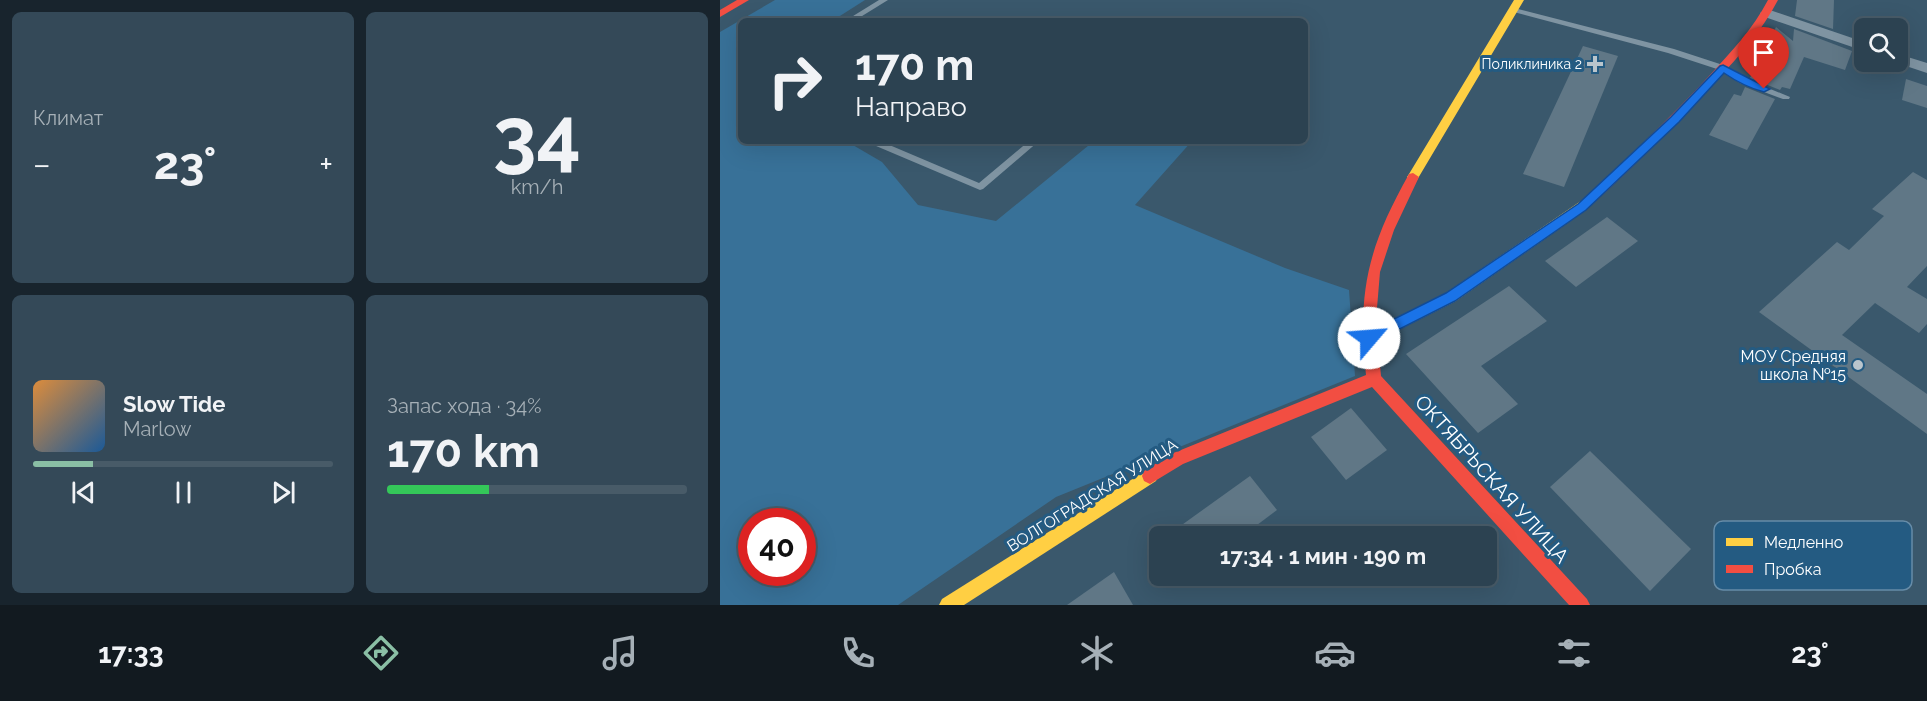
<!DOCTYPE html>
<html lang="ru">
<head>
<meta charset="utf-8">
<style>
  body { margin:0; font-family:Raleway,sans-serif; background:#344958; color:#f1f3f6; height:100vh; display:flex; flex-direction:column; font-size:22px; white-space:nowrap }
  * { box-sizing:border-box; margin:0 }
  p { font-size:20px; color:#a6b0b7 }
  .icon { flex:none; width:33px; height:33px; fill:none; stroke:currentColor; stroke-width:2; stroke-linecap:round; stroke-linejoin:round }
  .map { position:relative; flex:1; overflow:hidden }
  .panel { display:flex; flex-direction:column; gap:12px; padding:12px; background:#18242d; width:720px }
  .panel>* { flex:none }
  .guide { position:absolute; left:18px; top:18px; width:570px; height:126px; border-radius:9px; box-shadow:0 6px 24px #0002,0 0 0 2px #485b68; background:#2c4251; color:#f1f3f6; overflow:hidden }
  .tools { position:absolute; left:1134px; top:18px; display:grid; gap:12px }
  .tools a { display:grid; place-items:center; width:54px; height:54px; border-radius:9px; background:#2c4251; box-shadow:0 6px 24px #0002,0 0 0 2px #485b68; font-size:30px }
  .speed { position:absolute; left:18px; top:508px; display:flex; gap:12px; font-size:30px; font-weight:700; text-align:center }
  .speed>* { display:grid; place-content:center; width:78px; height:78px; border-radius:50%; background:#2c4251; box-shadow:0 6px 24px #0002,0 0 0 2px #485b68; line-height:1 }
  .speed .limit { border:9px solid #d22; background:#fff; color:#111 }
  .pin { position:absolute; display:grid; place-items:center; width:51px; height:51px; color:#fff; margin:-62px -26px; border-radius:50% 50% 50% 0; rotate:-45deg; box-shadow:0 0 6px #0007 }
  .pin .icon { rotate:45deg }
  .me { position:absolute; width:66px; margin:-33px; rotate:63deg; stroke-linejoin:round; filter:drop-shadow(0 0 4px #0008) }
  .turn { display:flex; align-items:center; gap:21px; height:126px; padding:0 18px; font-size:27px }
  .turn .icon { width:78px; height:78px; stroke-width:2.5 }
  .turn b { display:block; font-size:42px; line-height:51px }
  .big { font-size:45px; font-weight:700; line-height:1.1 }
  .panel .widget { flex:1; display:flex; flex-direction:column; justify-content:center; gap:9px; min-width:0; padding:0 21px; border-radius:9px; background:#344958 }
  .panel .dial { align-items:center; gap:0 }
  .dial b { font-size:78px; line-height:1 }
  .song { display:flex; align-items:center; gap:18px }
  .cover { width:72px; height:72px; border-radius:9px; background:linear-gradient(135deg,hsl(30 70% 55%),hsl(210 70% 35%)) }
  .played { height:6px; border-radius:3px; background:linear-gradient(90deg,#8abfa5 20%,#485b68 20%) }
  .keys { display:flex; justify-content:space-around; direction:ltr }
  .heat { display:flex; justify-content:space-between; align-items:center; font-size:33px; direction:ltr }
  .charge { height:9px; border-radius:4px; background:linear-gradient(90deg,#34c759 34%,#485b68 0) }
  .panel .tiles { flex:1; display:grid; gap:12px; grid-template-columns:repeat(2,1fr) }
  .trip { position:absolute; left:429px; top:526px; width:348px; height:60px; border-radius:9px; background:#2c4251; box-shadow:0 6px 24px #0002,0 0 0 2px #485b68; font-weight:700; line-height:60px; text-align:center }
  .menu { display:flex; height:96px; justify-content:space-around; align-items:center; background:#121a20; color:#a6b0b7 }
  .menu .icon { width:42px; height:42px }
  .menu .on { color:#8abfa5 }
  .menu b { font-size:27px; color:#f1f3f6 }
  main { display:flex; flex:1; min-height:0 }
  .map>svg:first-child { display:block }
</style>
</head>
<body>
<main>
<section class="panel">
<div class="tiles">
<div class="widget"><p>Климат</p>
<div class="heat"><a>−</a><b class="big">23°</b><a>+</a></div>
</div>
<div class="widget dial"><b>34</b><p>km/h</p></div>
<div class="widget">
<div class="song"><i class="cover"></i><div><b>Slow Tide</b><p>Marlow</p></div></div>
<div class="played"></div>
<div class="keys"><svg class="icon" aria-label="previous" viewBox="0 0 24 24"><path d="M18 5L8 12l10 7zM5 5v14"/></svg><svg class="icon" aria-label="pause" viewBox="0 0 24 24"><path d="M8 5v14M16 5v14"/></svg><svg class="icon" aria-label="next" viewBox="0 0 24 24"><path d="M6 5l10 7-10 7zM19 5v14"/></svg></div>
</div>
<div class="widget"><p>Запас хода · 34%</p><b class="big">170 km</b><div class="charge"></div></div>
</div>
</section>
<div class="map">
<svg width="1207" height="605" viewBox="0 0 1207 605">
  <rect width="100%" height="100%" fill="#3a586c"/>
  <path fill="#387198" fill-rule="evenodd" d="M 55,0 L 145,0 L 112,21 L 21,21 L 21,141 L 126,141 L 162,162 L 198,205 L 276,221 L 374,141 L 472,141 L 415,205 L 565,268 L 629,290 L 635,376 L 336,497 L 178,605 L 0,605 L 0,32 ZM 32,522 L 82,522 L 82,573 L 32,573 Z"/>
  <g fill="#607786">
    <polygon points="1077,0 1114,0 1113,29 1075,16"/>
    <polygon points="1056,27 1073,41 1074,29 1132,51 1125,70 1084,57 1070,89 1062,87 1060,90 1030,78"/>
    <polygon points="863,46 898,56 844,187 803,174"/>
    <polygon points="1186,79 1207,86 1207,108 1182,100"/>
    <polygon points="1025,87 1055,99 1027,150 989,135 1014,94 1021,96"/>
    <polygon points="1193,172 1207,180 1207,266 1187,287 1207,299 1207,324 1199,333 1155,303 1122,335 1207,394 1207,434 1039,312 1117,242 1129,250 1164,216 1152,209"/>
    <polygon points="887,217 918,241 856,287 825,261"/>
    <polygon points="789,286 827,321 761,366 798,404 758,433 686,354"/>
    <polygon points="631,408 667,450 626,480 591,437"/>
    <polygon points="870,451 971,549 930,591 830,487"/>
    <polygon points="530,476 557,510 521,537 445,537"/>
    <polygon points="394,572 413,605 347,605"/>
  </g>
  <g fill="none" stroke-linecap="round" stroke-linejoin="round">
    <g fill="#7f94a2" fill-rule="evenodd">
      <polygon points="159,0 168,0 134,21 125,21"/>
      <polygon points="790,7 954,49 1006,66 1026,79 1070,97 1069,99 1063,99 1020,83 1000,70 948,53 790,11"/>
      <polygon points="148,141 160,141 259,183 309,141 319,141 263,189 260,190 149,143"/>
    </g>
    <g fill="#7f94a2" fill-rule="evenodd">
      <polygon points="1047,9 1144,42 1144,51 1042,16 1040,13"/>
      <polygon points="1178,54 1207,63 1207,73 1174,62 1178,62"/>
    </g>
    <g fill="#ffcf43" fill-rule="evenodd">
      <polygon points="794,0 804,0 697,180 689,180 687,177 689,174"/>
      <polygon points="874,192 880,196 866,210 736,301 654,342 649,344 644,342 642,338 644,334 726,293"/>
      <polygon points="430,468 436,471 438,476 436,481 244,605 219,605 222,599"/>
    </g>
    <g fill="#f24e42" fill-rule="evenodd">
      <polygon points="17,0 29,0 0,17 0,10"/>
      <path d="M 1048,0 L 1058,0 C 1042,31 1019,56 996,81 C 959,122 919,161 878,199 L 870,199 L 868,196 L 870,193 C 911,155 951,117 989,76 C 1011,52 1033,29 1048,0 Z"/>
      <path d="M 693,173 L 699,177 L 674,230 L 660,272 L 656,320 L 661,376 L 867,599 L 870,605 L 849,605 L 652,387 L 463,464 L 430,484 L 424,481 L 422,476 L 424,471 L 451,454 L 646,375 C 637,292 648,247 689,174 Z"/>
    </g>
  </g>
  <path fill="#1a73e8" stroke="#114b97" stroke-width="1.5" d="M 1003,65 L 1050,89 L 1044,92 C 1029,88 1017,82 1004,73 L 959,122 L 866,210 L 735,301 L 654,342 L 644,342 L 642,338 L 644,334 L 726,293 L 858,204 L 951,117 L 1000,66 Z"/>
  <g fill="#bac5cc" stroke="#245b82" stroke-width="2">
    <path d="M872 55h6v6h6v6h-6v6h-6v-6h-6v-6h6z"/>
    <circle cx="1138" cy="365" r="6"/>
  </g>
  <g text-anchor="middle" stroke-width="6" stroke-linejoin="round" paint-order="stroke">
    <g font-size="14" fill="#fff" stroke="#245b82" text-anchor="end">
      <text x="862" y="69">Поликлиника 2</text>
    </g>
    <g font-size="16" fill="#fff" stroke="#245b82" text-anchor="end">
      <text x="1126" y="362">МОУ Средняя<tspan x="1126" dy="18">школа №15</tspan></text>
    </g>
    <g font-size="16" fill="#fff" stroke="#245b82">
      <text transform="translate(372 495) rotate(-32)" y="6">ВОЛГОГРАДСКАЯ УЛИЦА</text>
    </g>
    <g font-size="20" fill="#fff" stroke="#245b82">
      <text transform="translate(772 479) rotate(48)" y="7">ОКТЯБРЬСКАЯ УЛИЦА</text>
    </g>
  </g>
  <rect x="994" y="521" width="198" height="69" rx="9" fill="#245b82" stroke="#668ca8" stroke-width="1.5"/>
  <rect x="1006" y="538" width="27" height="8" fill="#ffcf43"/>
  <rect x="1006" y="565" width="27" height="8" fill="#f24e42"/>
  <g font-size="16" fill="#fff">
    <text x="1044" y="548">Медленно</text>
    <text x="1044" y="575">Пробка</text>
  </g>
</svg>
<div class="tools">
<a><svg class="icon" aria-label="search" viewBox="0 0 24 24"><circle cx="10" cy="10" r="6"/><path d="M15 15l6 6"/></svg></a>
</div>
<div class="speed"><div class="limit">40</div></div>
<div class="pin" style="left:1044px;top:89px;background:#d93025"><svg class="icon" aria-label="arrive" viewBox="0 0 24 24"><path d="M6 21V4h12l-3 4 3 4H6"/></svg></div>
<svg class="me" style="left:649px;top:338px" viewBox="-20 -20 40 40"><circle r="19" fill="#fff"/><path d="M0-13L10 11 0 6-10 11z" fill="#1a73e8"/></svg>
<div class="trip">17:34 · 1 мин · 190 m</div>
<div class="guide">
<div class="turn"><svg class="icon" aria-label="right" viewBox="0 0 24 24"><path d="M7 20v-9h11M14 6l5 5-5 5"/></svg><div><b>170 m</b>Направо</div></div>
</div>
</div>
</main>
<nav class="menu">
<b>17:33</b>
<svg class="icon on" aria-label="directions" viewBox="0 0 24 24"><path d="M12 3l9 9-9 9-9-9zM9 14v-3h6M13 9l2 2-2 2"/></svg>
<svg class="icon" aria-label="music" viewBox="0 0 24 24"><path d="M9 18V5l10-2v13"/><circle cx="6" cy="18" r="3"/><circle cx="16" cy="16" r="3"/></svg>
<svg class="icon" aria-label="phone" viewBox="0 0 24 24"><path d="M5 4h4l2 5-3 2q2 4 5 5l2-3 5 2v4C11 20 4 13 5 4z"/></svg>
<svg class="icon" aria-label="climate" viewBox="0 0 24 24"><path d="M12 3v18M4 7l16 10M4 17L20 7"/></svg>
<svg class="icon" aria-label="car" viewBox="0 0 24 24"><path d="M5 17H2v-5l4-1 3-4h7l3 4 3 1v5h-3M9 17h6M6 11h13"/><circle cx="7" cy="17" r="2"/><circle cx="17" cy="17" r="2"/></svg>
<svg class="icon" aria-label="filters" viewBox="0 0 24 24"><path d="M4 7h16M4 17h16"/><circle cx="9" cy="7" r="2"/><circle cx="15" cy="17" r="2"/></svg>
<b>23°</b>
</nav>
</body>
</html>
